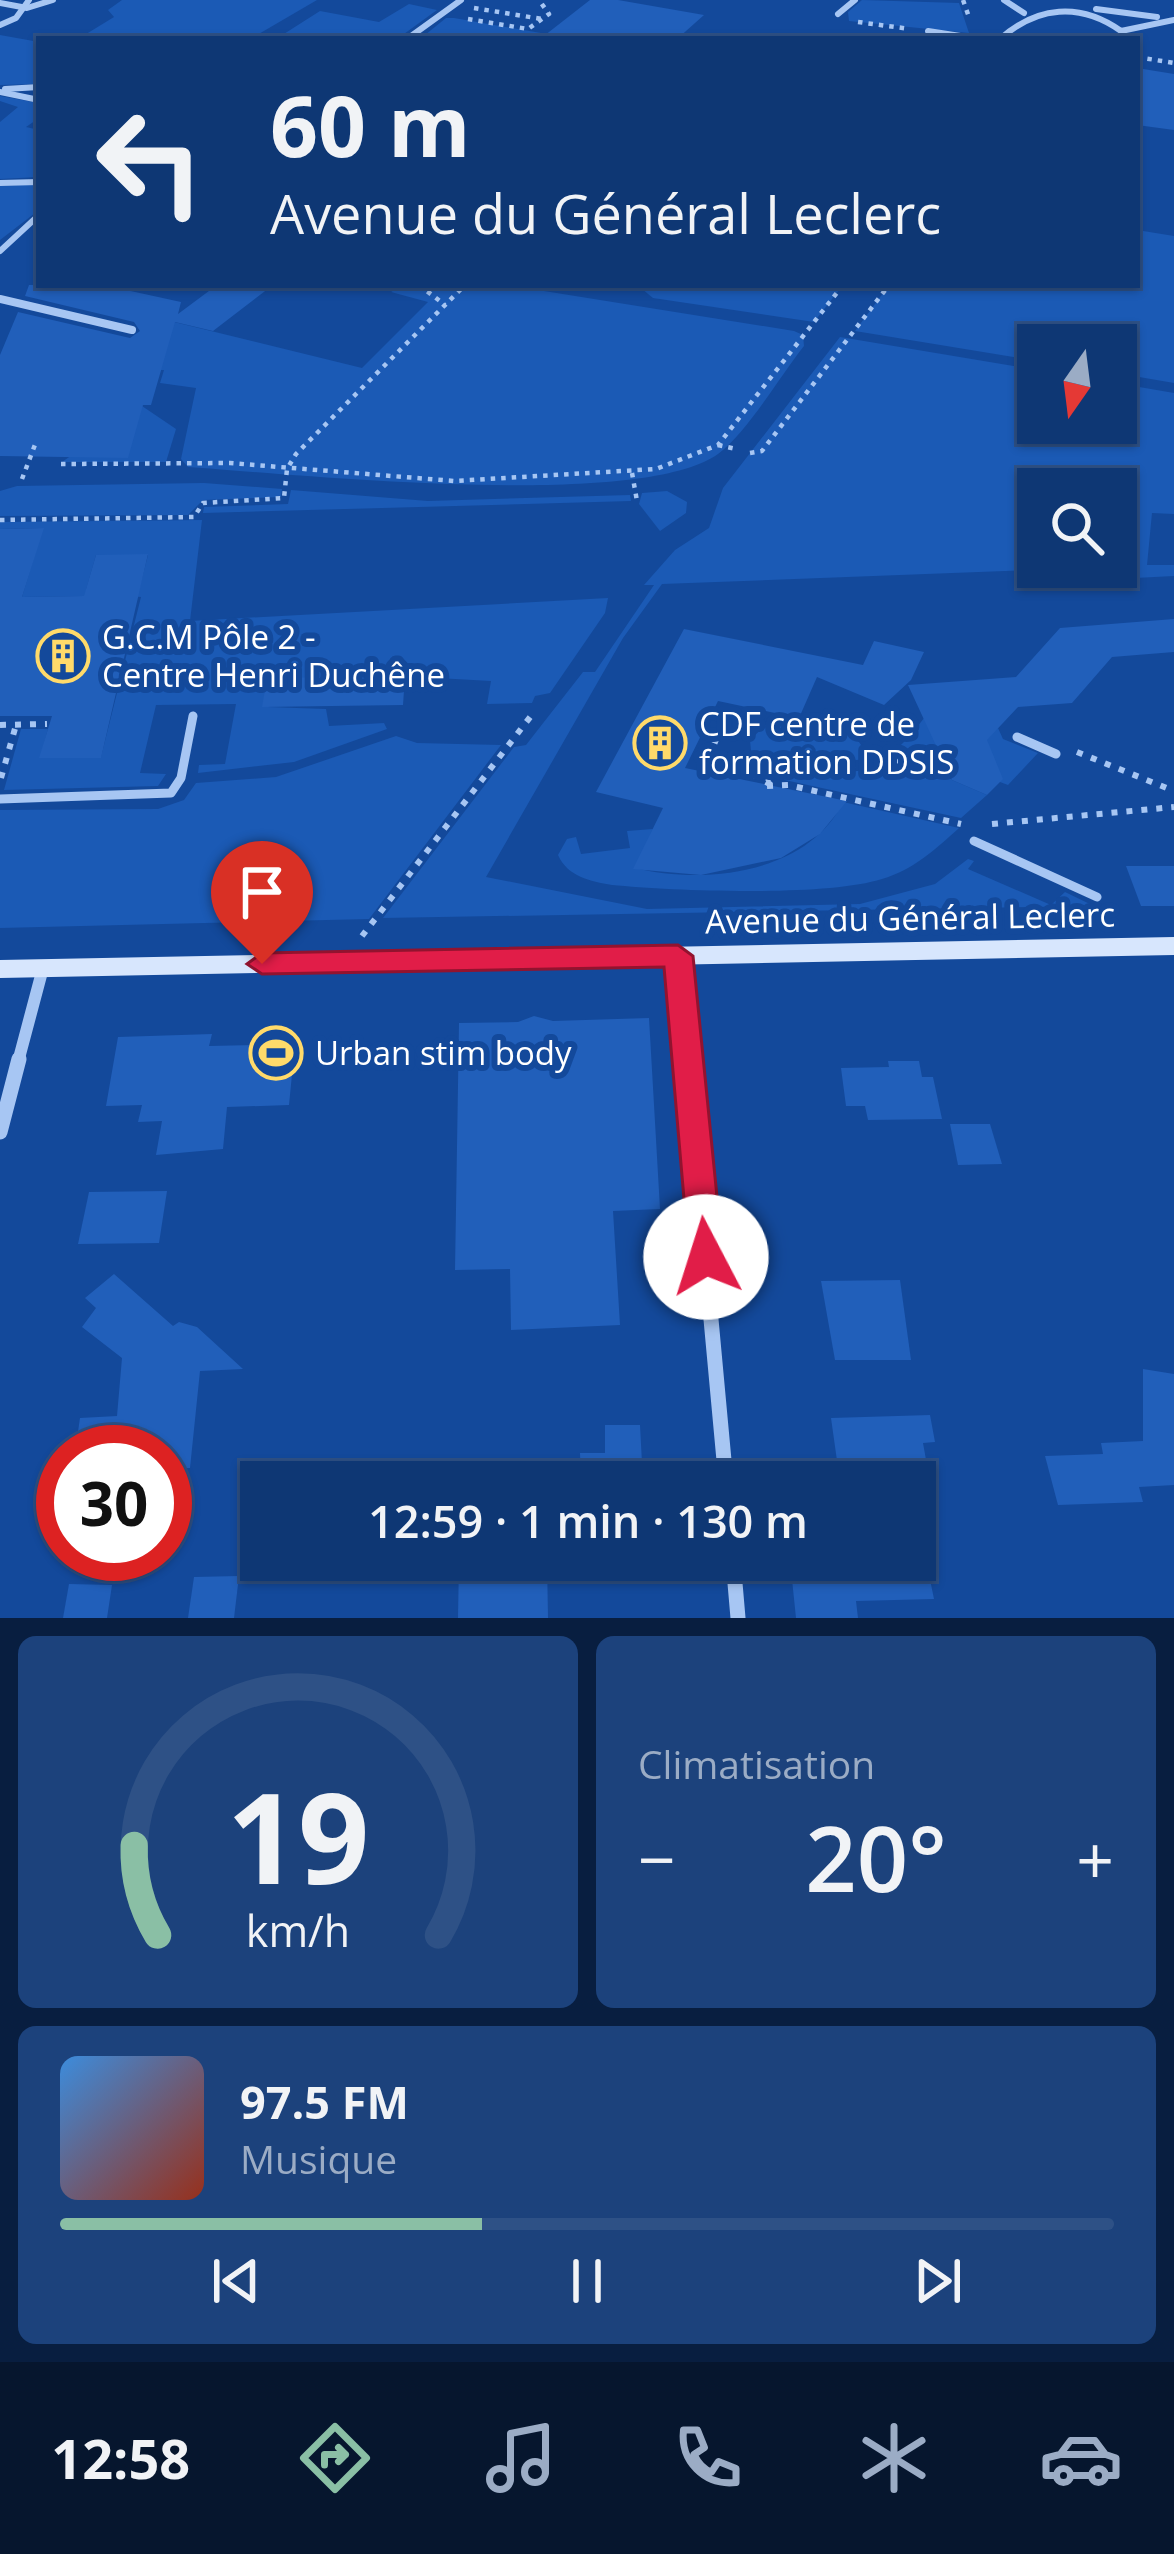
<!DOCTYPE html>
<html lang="fr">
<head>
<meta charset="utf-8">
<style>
  body { margin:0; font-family:"Open Sans",sans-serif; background:#1c427c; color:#f1f3f6; height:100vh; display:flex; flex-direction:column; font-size:45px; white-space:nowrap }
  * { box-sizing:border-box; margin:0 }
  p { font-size:39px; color:#9bacc5 }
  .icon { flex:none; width:66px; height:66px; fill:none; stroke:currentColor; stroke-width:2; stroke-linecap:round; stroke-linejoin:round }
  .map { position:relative; height:1618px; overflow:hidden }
  .panel { display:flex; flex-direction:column; gap:18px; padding:18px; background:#081e40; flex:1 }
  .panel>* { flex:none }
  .top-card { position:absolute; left:36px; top:36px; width:1104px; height:252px; border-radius:0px; box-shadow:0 3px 9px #0004,0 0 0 3px #2e5186; background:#0e3774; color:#f1f3f6; overflow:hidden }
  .needle { width:78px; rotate:194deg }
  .fabs { position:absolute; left:1017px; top:324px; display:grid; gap:24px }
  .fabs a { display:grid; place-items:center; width:120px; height:120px; border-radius:0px; background:#0e3774; box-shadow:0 3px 9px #0004,0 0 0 3px #2e5186; font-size:60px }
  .speed { position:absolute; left:36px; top:1425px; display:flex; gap:24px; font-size:60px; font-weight:700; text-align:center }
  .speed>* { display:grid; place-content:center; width:156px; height:156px; border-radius:50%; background:#0e3774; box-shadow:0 3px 9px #0004,0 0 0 3px #2e5186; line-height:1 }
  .speed .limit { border:18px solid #d22; background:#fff; color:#111 }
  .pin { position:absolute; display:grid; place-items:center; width:102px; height:102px; color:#fff; margin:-123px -51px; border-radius:50% 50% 50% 0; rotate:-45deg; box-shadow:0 0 12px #0007 }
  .pin .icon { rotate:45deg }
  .me { position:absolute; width:132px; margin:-66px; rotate:355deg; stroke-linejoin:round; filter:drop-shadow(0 0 9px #0008) }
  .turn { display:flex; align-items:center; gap:42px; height:252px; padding:0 36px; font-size:54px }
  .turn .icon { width:156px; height:156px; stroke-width:2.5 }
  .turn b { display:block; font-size:84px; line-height:102px }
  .big { font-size:90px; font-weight:600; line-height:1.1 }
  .panel .card { flex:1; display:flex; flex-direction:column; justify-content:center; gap:18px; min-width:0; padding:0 42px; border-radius:18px; background:#1c427c }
  .panel .dial { align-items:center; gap:0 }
  .dial svg { height:312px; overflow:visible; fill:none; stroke:#2e5186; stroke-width:7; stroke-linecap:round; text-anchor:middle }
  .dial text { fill:#f1f3f6; stroke:none }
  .song { display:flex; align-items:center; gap:36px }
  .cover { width:144px; height:144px; border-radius:18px; background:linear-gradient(135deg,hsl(210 70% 55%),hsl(10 70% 35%)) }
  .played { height:12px; border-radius:6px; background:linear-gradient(90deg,#8abfa5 40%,#2e5186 40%) }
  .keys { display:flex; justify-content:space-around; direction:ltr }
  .heat { display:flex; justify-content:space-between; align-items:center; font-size:66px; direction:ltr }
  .panel .tiles { flex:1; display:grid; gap:18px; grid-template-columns:1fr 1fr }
  .card:last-child { grid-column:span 2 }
  .trip { position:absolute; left:240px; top:1461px; width:696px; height:120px; border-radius:0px; background:#0e3774; box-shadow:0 3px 9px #0004,0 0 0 3px #2e5186; font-weight:600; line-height:120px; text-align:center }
  .dock { display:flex; height:192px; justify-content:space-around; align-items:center; background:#06162e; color:#9bacc5 }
  .dock .icon { width:84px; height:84px }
  .dock .current { color:#8abfa5 }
  .dock b { font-size:54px; color:#f1f3f6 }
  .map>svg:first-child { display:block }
</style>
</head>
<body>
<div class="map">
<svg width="1174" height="1618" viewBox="0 0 1174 1618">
  <rect width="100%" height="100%" fill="#13499b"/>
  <g fill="#1b5ab5" fill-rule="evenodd">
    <polygon points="122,0 317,0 250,39 78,39 114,17 108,10"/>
    <polygon points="862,0 959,3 969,33 849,21 848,12"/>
    <polygon points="409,4 437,10 397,39 276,39 320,11 379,22"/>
    <polygon points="446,18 454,18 541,33 531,39 420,39"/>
    <polygon points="0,35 39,42 39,84 0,85"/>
    <polygon points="0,96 39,103 39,118 26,127 39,130 39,177 0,179 0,122 18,107 0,101"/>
    <polygon points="39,184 39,210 0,240 0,186"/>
    <polygon points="1137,230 1174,236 1174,383 1116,373 1116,345 1038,345 1038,361 855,331 889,285 1137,285"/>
    <path d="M 402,285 L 507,285 L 794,331 L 803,335 L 804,346 C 780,376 747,433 718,454 C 638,511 294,474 188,467 L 181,459 L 196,388 L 160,383 L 164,370 L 153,370 L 166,320 L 362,368 L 428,302 L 391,292 Z"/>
    <polygon points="646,285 843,285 814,322 653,298 642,289"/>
    <path d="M 840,337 L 1038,370 L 1038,423 L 1116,423 L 1116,383 L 1174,393 L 1174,514 L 1152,513 L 1147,565 L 1174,565 L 1174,576 L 1096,580 L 1087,568 L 662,584 L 623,638 L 486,877 L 647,909 L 860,904 L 935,884 L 968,859 L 974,861 L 968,869 L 1051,905 L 1065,892 L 1094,906 L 383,918 L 514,747 L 526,745 L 583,672 L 595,672 L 654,585 L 644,585 L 675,550 L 709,528 L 723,488 ZM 1116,489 L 1116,567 L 1038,567 L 1038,489 Z"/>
    <polygon points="142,406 176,429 166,462 62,462"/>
    <polygon points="204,483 282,489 281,497 203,500 188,515 0,516 0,491 17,486"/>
    <polygon points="291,490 428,501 630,495 631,501 203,513 204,507 288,504"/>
    <polygon points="667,491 687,502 686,513 660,531 639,504 642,493"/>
    <polygon points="202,520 190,621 608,598 605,613 550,693 535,696 532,703 487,704 491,681 401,676 348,682 349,670 325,670 323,683 268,707 326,709 329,726 384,723 387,729 294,762 198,773 199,765 225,764 236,704 156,705 140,773 166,774 158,786 4,790 21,729 48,729 40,758 101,757 141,597 129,596 139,590 148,555 96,555 86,590 93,596 22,597 43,528 0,529 0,522"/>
    <path d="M 777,714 L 853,733 L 863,748 C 896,761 905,741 925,717 L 939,751 L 764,770 L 752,763 L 750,740 Z"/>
    <polygon points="998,728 1003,739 1038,753 1008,785 1000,782 985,737"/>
    <polygon points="396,736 417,743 501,745 369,919 0,928 0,810 158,809 184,800 196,783 276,777"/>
    <polygon points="944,762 952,780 987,795 961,818 780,779"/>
    <path d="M 843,802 L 959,828 C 936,849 913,870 882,879 C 825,897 675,891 612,885 C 590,881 568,877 558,855 L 567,839 L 576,837 L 581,854 L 630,848 L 627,831 L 653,829 L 635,868 C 704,885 808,874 843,802 Z"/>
  </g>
  <g fill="#215fba">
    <polygon points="590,0 618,0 704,15 677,39 540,39"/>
    <polygon points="1137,68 1174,74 1174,130 1137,125"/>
    <polygon points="29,285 103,285 181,302 178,314 217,285 273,285 213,331 175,322 151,405 143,405 128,458 0,456 0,355 18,312 130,338 140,331 134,322 25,296"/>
    <polygon points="44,528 22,597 84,596 96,555 148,554 101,758 39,758 52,716 0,716 0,529"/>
    <polygon points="1174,619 1174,652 1112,657 1072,703 1018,707 987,740 1003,779 987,795 952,780 908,685 1016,677 1060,628"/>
    <polygon points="684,629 863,665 874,641 924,652 911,680 884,705 817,677 799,718 718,701 685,768 847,801 820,834 781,858 701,875 633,869 663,808 596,792"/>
    <polygon points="405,676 403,705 262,707 267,678"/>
    <polygon points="1126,866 1174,866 1174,906 1141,906"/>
    <polygon points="534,1016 553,1021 649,1018 660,1209 613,1211 620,1325 511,1330 510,1269 455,1270 459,1023 518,1022"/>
    <polygon points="212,1034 209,1046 295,1044 289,1105 227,1107 223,1149 156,1155 162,1121 138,1122 142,1105 106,1106 118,1037"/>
    <polygon points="888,1061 919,1061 922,1077 933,1077 942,1119 868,1120 865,1106 846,1106 841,1068 889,1067"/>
    <polygon points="950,1124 990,1124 1002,1164 958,1165"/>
    <polygon points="167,1191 159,1243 78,1244 89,1192"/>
    <polygon points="114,1274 173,1326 179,1322 197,1327 243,1369 200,1371 190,1468 165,1469 165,1452 75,1452 80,1418 117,1416 122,1358 82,1327 96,1308 85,1298"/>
    <polygon points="900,1280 911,1360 835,1360 821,1281"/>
    <polygon points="1143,1369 1174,1374 1174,1485 1139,1487 1143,1502 1058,1505 1045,1456 1103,1454 1101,1443 1143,1441"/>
    <polygon points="930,1415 935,1442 923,1443 930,1482 840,1482 831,1418"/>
    <polygon points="605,1425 640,1425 643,1482 581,1481 580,1453 605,1453"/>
    <polygon points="459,1560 547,1560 548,1618 458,1618"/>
    <polygon points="790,1560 926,1560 934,1599 856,1601 858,1618 796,1618"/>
    <polygon points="239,1576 234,1618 188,1618 194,1577"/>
    <polygon points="69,1584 112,1585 107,1618 63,1618"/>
  </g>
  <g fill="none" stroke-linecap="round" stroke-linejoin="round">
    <g stroke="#a7c6f3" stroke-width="4.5" stroke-dasharray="4.5 6" stroke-linecap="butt">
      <polyline points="963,0 969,17"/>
      <polyline points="474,8 542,19"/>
      <polyline points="468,19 528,29 549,14 539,0"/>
      <polyline points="858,22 910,29"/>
      <polyline points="1137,57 1174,63"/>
      <polyline points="419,285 445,305"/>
      <polyline points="718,445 736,449"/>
      <polyline points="750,453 762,451 889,285"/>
      <polyline points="61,464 230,463 454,481 656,469 718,445 843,285"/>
      <polyline points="632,473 637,501"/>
      <polyline points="22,479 36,442"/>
      <polyline points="0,520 194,517 203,503 284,498 287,469 296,454 465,285"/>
    </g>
    <g stroke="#a7c6f3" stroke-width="6" stroke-dasharray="6 9" stroke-linecap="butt">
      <polyline points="728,710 706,764 771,779"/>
      <polyline points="0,725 47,724"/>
      <polyline points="1077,752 1174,791"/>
      <polyline points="1,778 16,725"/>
      <polyline points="767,786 788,785 961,824"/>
      <polyline points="767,786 774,773 941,756"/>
      <polyline points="992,824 1174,807"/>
      <polyline points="362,936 534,712"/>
    </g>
    <g stroke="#a7c6f3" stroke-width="6">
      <polyline points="1004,0 1024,13"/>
      <polyline points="0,3 27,8 53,0"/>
      <polyline points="1096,9 1157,17"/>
      <polyline points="838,14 855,0"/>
      <polyline points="0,25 16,18 29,0"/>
      <polyline points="928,31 980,39"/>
      <polyline points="407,39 461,0"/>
      <path d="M 1000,39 C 1037,6 1080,2 1121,31 L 1174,20"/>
      <polyline points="5,89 39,87"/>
      <polyline points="0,92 39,100"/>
      <polyline points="0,183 39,182"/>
      <polyline points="0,251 39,215"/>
    </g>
    <polyline stroke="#a7c6f3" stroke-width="8" points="0,299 132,330"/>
    <g stroke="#a7c6f3" stroke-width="9">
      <polyline points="1017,737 1056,754"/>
      <polyline points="0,799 171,793 181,778 193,716"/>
      <polyline points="974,841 1097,897"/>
    </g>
    <g stroke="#a7c6f3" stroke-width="12">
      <polyline points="678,956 688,1062"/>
      <polyline points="18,1062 43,968"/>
    </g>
    <g stroke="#a7c6f3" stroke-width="15">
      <polyline points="687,1059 726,1482"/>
      <polyline points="0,1132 19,1059"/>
      <polyline points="733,1560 738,1618"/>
    </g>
    <polygon fill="#d7e6fd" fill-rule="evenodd" points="1174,937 1174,955 0,978 0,960"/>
  </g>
  <polygon fill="#e11d48" stroke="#92132f" stroke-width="3" points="678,945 693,956 723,1257 718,1267 694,1267 689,1257 664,967 262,974 247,964 262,953"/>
  <defs>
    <g id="building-ring" transform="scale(2.7)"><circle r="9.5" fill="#13499b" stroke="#ffda6a" stroke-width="1.5"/><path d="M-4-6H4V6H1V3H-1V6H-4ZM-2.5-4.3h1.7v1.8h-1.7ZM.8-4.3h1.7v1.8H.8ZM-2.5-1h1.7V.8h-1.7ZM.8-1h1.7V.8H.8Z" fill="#ffda6a"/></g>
    <g id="stadium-ring" transform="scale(2.7)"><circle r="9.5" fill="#13499b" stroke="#ffda6a" stroke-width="1.5"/><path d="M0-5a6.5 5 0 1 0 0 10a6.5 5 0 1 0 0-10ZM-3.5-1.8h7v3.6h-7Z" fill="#ffda6a"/></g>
  </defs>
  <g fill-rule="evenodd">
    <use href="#building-ring" x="63" y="656"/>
    <use href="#building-ring" x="660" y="743"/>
    <use href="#stadium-ring" x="276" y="1053"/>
  </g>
  <g text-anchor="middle" stroke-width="12" stroke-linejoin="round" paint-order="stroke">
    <g font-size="33" fill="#fff" stroke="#13499b" text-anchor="start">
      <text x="102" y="649">G.C.M Pôle 2 -<tspan x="102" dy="38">Centre Henri Duchêne</tspan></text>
      <text x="699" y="736">CDF centre de<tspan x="699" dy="38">formation DDSIS</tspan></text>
      <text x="315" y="1065">Urban stim body</text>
    </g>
    <g font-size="33" fill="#fff" stroke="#13499b">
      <text transform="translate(910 918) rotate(-1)" y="12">Avenue du Général Leclerc</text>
    </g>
  </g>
</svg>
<div class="fabs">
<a><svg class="needle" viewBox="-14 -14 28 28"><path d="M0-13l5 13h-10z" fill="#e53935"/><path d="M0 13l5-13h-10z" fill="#9bacc5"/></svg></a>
<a><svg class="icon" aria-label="search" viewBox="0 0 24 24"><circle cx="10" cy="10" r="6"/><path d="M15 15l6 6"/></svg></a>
</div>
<div class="speed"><div class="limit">30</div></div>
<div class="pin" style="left:262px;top:964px;background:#d93025"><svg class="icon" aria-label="arrive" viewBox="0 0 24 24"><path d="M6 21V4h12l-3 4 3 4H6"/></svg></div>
<svg class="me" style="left:706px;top:1257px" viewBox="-20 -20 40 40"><circle r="19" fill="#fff"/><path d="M0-13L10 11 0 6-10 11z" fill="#e11d48"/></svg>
<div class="trip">12:59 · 1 min · 130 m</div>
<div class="top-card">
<div class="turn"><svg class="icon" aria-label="left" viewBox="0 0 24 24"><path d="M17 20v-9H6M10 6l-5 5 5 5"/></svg><div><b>60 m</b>Avenue du Général Leclerc</div></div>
</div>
</div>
<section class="panel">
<div class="tiles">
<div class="card dial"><svg viewBox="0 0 100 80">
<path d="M14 69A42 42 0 1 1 86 69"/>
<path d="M14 69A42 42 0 0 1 8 46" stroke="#8abfa5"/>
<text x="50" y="56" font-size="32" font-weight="700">19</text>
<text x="50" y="72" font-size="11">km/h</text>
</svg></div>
<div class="card"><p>Climatisation</p>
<div class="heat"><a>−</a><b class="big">20°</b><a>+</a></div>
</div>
<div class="card">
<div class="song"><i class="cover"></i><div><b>97.5 FM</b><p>Musique</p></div></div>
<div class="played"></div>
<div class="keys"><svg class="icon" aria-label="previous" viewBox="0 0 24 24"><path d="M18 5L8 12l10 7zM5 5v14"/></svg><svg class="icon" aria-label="pause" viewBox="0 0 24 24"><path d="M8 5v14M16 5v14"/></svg><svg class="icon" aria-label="next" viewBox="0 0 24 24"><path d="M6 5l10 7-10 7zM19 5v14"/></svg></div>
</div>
</div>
</section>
<nav class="dock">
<b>12:58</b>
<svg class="icon current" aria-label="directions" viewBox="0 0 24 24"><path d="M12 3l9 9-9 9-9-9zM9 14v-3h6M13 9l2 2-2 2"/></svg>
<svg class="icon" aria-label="music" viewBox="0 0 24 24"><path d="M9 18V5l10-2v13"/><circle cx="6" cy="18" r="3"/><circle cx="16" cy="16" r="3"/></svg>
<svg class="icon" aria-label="phone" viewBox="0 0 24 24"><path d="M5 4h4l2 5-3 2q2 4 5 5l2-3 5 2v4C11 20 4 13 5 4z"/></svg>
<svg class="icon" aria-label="climate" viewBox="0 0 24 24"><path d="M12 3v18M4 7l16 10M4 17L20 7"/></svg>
<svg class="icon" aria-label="car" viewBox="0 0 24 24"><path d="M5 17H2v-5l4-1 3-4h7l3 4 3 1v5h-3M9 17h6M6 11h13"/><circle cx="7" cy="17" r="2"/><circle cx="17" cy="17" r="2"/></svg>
</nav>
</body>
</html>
